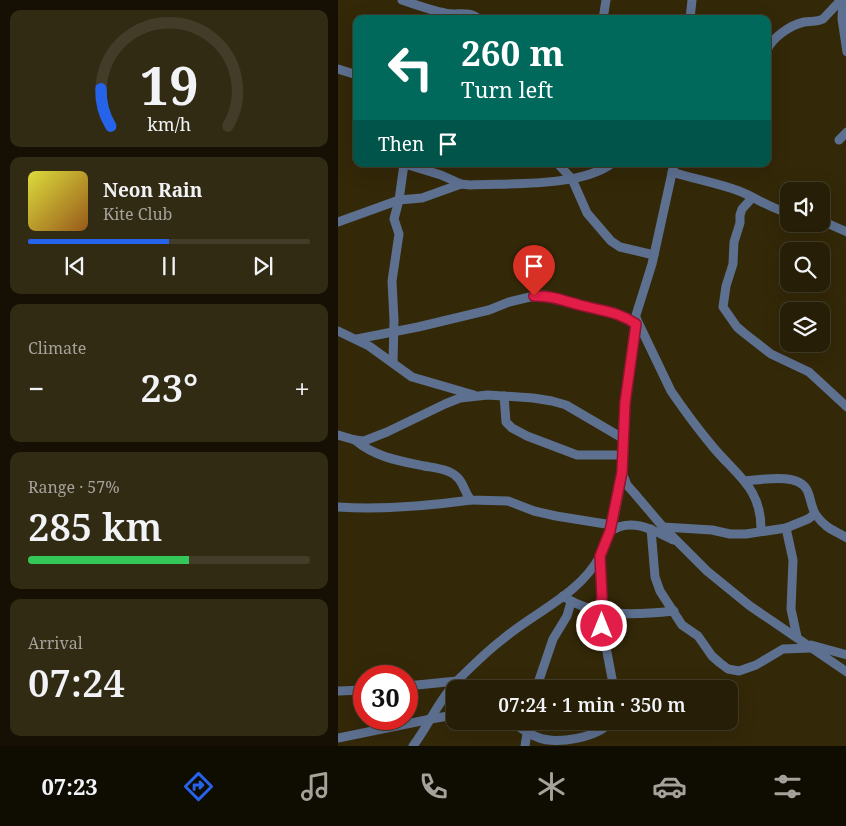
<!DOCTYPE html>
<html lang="en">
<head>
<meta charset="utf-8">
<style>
  body { margin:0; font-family:"Noto Serif",serif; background:#322b14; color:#f1f3f6; height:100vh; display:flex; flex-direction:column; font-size:19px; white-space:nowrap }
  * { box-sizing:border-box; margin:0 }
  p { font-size:16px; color:#a4a29b }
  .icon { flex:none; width:28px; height:28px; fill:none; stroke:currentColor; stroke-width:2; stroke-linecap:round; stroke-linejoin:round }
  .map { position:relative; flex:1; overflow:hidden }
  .details { display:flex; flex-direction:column; gap:10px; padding:10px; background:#151003; width:338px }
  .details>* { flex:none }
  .hud { position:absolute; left:15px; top:15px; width:418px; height:152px; border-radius:10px; box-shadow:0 5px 20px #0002,0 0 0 1px #423c28; background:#00695c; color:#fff; overflow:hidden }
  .fabs { position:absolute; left:442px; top:182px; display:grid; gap:10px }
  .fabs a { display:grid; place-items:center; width:50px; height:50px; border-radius:10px; background:#261e06; box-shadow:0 5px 20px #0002,0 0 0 1px #423c28; font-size:25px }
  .speed { position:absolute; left:15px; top:665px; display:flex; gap:10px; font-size:25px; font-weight:700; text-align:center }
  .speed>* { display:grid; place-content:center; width:65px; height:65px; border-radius:50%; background:#261e06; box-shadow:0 5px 20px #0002,0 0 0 1px #423c28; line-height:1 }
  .speed .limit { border:8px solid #d22; background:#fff; color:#111 }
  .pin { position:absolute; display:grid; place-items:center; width:42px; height:42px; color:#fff; margin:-51px -21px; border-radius:50% 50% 50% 0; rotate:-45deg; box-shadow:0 0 5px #0007 }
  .pin .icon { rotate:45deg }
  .me { position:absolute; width:55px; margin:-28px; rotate:0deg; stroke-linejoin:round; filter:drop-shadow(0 0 4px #0008) }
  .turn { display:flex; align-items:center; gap:18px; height:105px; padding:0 25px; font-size:22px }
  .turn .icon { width:65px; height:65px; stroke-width:2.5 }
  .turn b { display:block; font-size:35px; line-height:42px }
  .then { display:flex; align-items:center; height:48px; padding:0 25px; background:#0003; gap:10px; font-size:19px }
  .big { font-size:38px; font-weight:600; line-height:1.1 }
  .details .widget { flex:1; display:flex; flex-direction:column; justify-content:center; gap:8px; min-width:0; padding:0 18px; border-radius:10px; background:#322b14 }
  .details .dial { align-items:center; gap:0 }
  .dial svg { height:130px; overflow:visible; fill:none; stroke:#423c28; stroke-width:7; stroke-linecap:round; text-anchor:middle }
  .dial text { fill:#f1f3f6; stroke:none }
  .song { display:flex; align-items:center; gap:15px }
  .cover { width:60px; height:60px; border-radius:8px; background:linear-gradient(135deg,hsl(60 70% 55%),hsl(30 70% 35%)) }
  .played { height:5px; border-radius:2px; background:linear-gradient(90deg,#2563eb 50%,#423c28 50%) }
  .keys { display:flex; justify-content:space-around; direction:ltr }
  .heat { display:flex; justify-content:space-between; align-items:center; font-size:28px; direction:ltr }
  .charge { height:8px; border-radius:4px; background:linear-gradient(90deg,#34c759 57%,#423c28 0) }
  .trip { position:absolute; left:108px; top:680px; width:292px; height:50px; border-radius:10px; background:#261e06; box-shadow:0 5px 20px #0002,0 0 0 1px #423c28; font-weight:600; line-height:50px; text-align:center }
  .dock { display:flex; height:80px; justify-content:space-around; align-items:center; background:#0f0c02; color:#a4a29b }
  .dock .icon { width:35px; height:35px }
  .dock .on { color:#2563eb }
  .dock b { font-size:22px; color:#f1f3f6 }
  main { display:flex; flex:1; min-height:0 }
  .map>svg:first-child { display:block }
</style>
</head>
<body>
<main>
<section class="details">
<div class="widget dial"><svg viewBox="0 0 100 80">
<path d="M14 69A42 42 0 1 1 86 69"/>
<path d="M14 69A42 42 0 0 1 8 46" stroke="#2563eb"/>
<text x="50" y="56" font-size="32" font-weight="700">19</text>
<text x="50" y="72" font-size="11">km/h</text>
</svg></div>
<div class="widget">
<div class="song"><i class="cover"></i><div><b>Neon Rain</b><p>Kite Club</p></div></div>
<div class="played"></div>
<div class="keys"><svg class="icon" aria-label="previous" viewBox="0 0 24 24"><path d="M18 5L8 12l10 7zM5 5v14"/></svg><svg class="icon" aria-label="pause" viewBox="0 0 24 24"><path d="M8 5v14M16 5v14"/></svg><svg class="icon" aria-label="next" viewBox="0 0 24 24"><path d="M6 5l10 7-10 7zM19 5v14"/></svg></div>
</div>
<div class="widget"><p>Climate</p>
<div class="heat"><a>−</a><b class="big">23°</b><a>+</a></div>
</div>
<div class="widget"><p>Range · 57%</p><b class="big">285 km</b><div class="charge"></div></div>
<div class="widget"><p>Arrival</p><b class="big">07:24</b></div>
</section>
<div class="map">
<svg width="509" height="746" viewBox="0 0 509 746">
  <rect width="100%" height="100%" fill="#332808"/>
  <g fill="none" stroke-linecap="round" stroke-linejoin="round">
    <g stroke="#5d7090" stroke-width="9">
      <path d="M 64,0 C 78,5 92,10 107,13 C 119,16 130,10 141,19"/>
      <polyline points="505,0 504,19 509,52"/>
      <polyline points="265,19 268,0"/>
      <polyline points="352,19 354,0"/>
      <path d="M 429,50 C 434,38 452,25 466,22 C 472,21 479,22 485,19 L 503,0"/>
      <polyline points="0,69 19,75"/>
      <polyline points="501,140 509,132"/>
      <path d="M 67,164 L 103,175 L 123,184 L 132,185 C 172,183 241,187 273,164"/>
      <polyline points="220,164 234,179 249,213 273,241 282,247 316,255"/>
      <polyline points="336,164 314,264 298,315 287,403 284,472 289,485 297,494 325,527 369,571 412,606 509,672"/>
      <path d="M 334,172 C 356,179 379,183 401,191 C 419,198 433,209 451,213"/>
      <polyline points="414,198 404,209 402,215 402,223 396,242 395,264 388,286 385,307 399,327 406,333 433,354 471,372 509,407"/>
      <polyline points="484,221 509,232"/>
      <polyline points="0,222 61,200 84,198 123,184"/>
      <path d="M 298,318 L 333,391 C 346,410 360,429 375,447 C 399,476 424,488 423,531"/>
      <polyline points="0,331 31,346 74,377 136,395"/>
      <polyline points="19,339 80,327 151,310 171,302 196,296 207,295 250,308 276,312 285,316 298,324"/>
      <polyline points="55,363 56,320 54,281 61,234 56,219 61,200 66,164"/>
      <polyline points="166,396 168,422 174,428 189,436 239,455 285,455"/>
      <polyline points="0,435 17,440 26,441 49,432 107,404 122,398 150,395 195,398 214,401 228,405 286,439"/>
      <path d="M 17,440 C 37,457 61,461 86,466 C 97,468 111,469 119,477 C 126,483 127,494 133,500 L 170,501 L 196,511 L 218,516 L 274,525"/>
      <path d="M 407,481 C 423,480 460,472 469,490 C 473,498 473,508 478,515 C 488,529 496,530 509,538"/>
      <path d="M 0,507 C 45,510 89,506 133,500"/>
      <polyline points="325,527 374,530 392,534 408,534 448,528 470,519 477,514"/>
      <polyline points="448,528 455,560 453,609 459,637"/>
      <polyline points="313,529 317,577 322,591 344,625 360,636 374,656 382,663 390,669 401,671 418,665 445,649 473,648"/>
      <path d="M 273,531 C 293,517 315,530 335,540"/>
      <polyline points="262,556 264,597 262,610 264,626 276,689"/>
      <path d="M 225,596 C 257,618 299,615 336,611"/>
      <polyline points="473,645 509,655"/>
      <polyline points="69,686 119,681"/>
      <polyline points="198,689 215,639 229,616 233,602"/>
      <polyline points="0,691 26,690"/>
      <path d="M 172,721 C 181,726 190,734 199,737 C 218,745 261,738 273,721"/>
      <polyline points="0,738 93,719 116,715"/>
      <path d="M 75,746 C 91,725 101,699 120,680 C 134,666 149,651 165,639 C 197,612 242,594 262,556 C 276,531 279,502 284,475"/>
      <polyline points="187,746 191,721"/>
    </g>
  </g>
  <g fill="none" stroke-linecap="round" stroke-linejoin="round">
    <g stroke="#92132f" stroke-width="12">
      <path id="route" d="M 196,296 C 215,295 231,303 250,307 C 269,312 280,312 298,324 L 287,403 L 284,472 L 272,531 L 262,556 L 264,597 L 262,610 L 264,626"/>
    </g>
    <use href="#route" stroke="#e11d48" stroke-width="9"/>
  </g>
</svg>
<div class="fabs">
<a><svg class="icon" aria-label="sound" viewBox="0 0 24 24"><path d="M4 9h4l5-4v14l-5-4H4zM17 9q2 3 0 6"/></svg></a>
<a><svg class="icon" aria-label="search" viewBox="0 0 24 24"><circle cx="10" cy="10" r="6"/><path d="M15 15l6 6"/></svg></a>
<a><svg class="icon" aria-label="layers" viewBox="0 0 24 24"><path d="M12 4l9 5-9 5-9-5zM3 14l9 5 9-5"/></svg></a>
</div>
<div class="speed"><div class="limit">30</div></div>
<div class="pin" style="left:196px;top:296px;background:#d93025"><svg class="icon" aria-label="arrive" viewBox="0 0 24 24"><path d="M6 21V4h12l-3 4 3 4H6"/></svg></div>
<svg class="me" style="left:264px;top:626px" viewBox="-20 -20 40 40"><circle r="17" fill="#e11d48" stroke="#fff" stroke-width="3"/><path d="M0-11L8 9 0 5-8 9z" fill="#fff"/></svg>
<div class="trip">07:24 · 1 min · 350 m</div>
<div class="hud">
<div class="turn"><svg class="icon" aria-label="left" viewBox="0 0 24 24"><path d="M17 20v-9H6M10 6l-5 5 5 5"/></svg><div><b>260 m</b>Turn left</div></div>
<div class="then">Then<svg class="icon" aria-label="arrive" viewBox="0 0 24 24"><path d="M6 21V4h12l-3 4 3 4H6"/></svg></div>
</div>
</div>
</main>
<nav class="dock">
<b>07:23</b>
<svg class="icon on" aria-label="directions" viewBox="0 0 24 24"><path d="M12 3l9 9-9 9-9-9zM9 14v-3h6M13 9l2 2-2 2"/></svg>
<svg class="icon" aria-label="music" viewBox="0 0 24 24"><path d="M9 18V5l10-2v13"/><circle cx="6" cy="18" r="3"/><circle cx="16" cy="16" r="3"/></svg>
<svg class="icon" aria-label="phone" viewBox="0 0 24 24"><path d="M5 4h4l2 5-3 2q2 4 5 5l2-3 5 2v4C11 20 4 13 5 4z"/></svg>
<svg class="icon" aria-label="climate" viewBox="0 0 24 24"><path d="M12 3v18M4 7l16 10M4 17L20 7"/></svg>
<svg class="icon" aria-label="car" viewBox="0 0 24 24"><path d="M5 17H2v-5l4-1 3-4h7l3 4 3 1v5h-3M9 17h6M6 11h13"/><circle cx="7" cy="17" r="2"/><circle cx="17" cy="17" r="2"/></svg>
<svg class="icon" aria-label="filters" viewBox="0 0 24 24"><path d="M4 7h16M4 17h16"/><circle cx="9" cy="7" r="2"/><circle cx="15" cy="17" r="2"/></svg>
</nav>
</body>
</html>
